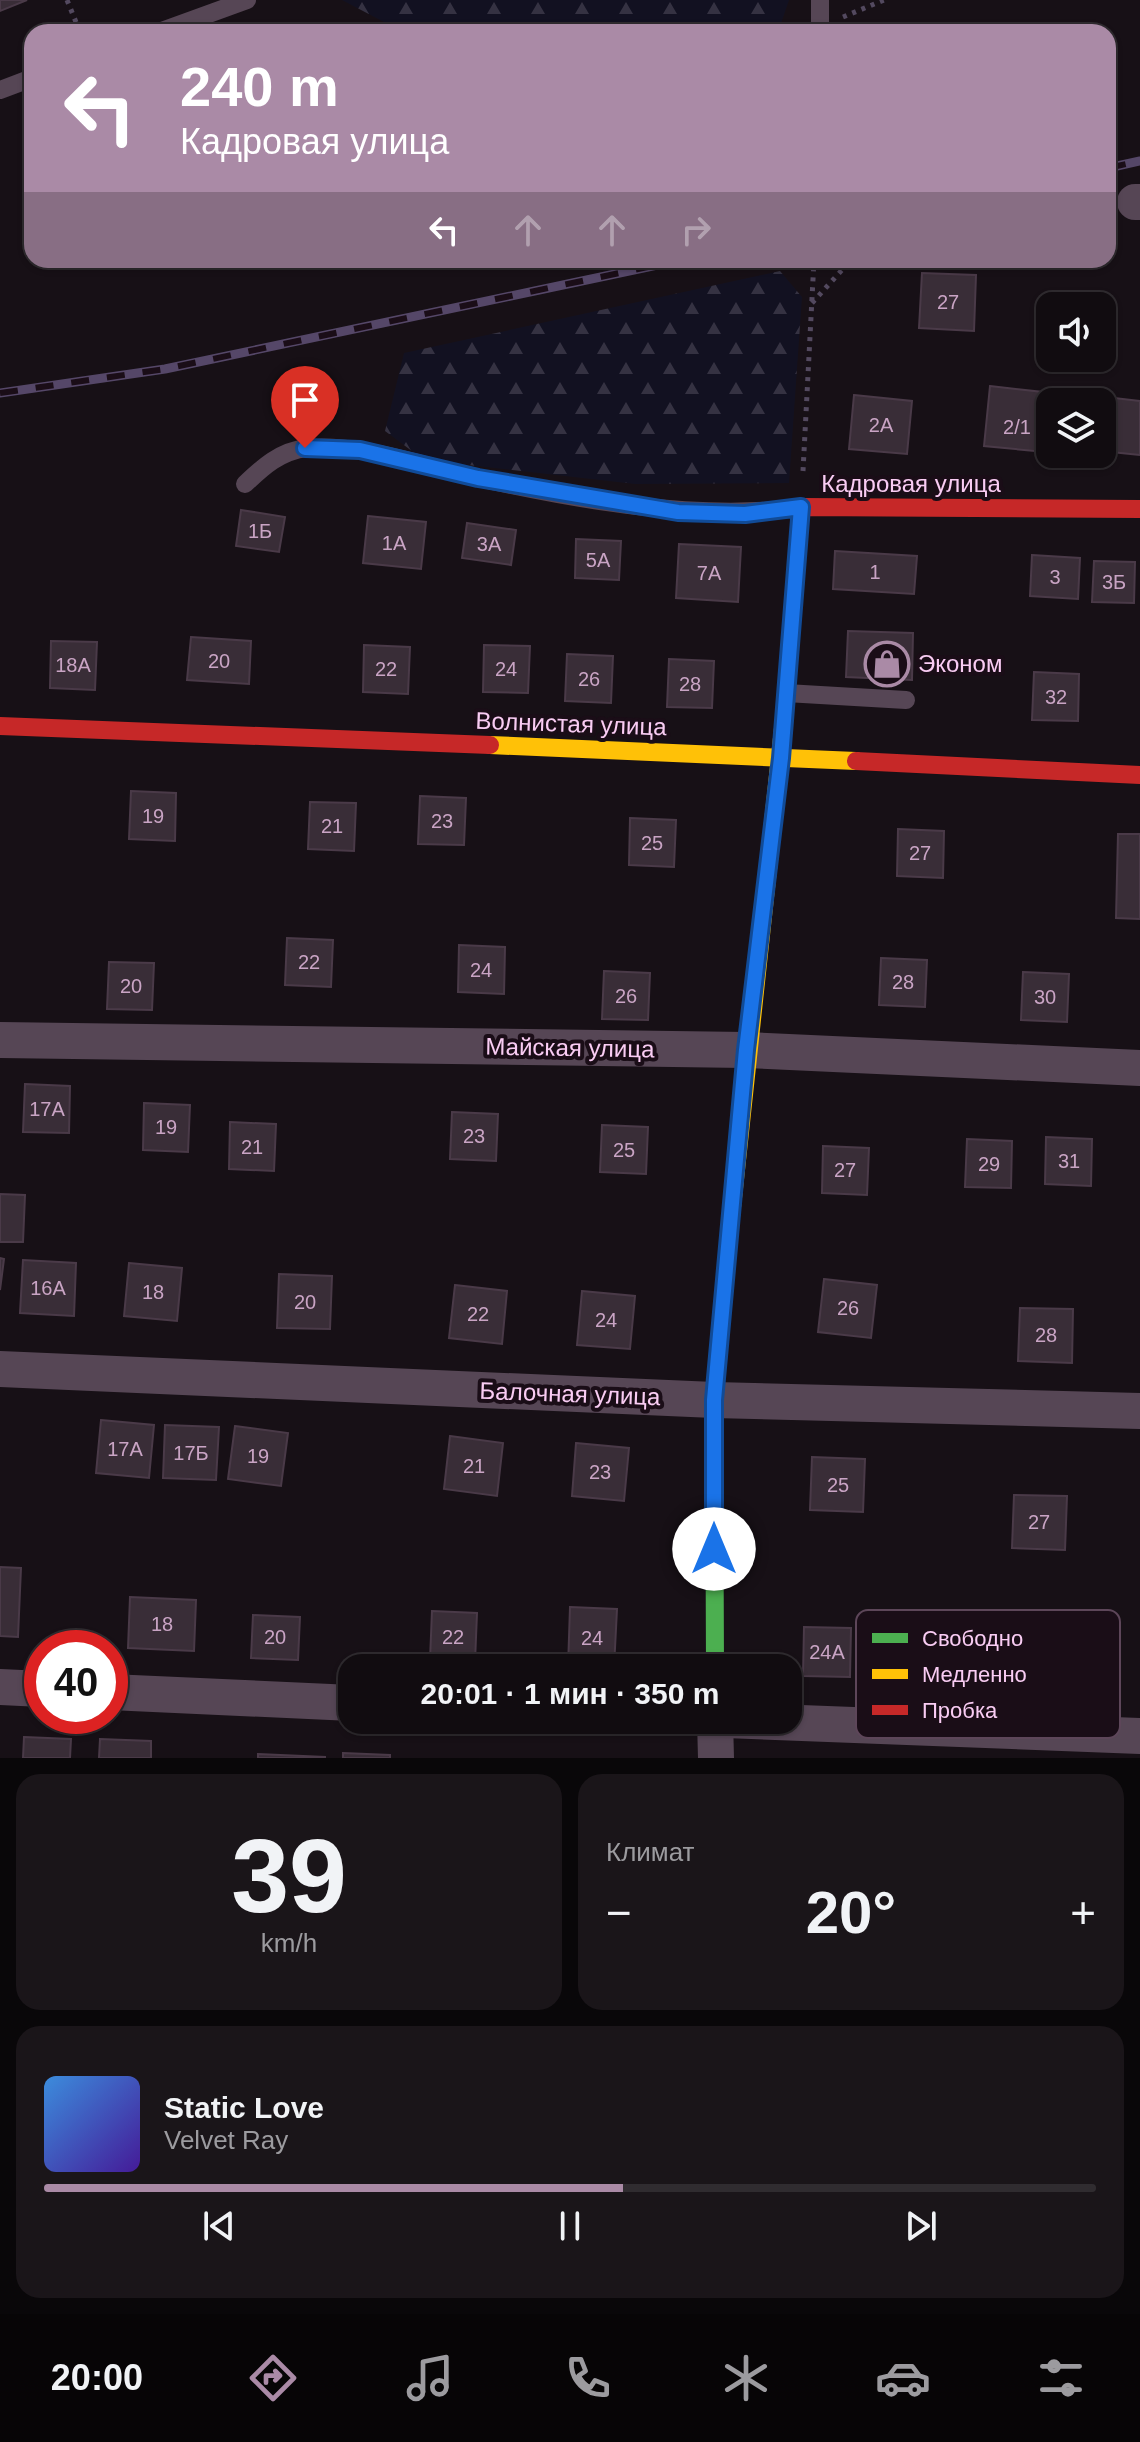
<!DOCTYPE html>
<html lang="ru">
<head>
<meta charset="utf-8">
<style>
  body { margin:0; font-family:Helvetica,sans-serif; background:#1a1519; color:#f1f3f6; height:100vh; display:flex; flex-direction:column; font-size:30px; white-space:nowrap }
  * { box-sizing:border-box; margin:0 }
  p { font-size:26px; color:#9c9b9f }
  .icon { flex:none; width:44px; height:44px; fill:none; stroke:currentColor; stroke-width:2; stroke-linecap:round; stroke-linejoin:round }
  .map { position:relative; height:1758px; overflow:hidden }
  .panel { display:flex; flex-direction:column; gap:16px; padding:16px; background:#090709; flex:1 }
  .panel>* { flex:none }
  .hud { position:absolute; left:24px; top:24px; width:1092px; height:244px; border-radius:24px; box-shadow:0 2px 6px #0004,0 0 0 2px #302c30; background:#aa8aa6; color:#fff; overflow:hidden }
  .tools { position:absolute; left:1036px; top:292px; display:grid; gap:16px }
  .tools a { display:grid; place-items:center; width:80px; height:80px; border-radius:16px; background:#110c10; box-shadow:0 2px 6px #0004,0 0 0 2px #302c30; font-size:40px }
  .speed { position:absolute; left:24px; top:1630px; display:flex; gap:16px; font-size:40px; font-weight:700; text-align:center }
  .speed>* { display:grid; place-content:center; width:104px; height:104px; border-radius:50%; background:#110c10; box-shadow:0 2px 6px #0004,0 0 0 2px #302c30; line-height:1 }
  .speed .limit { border:12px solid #d22; background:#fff; color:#111 }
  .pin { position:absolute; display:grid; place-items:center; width:68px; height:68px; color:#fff; margin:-82px -34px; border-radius:50% 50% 50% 0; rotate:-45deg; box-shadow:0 0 8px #0007 }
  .pin .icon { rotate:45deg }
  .me { position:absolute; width:88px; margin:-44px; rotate:0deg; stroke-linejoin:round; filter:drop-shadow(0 0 6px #0008) }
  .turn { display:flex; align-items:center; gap:28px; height:168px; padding:0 24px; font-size:36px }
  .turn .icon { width:104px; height:104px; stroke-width:2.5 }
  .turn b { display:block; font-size:56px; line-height:68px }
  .lanes { display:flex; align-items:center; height:76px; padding:0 24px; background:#0003; justify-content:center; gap:40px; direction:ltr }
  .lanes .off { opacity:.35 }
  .big { font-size:60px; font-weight:700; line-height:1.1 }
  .panel .card { flex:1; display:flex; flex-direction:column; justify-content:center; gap:12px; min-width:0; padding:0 28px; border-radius:24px; background:#1a1519 }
  .panel .dial { align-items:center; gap:0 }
  .dial b { font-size:104px; line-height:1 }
  .song { display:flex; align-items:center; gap:24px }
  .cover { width:96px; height:96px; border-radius:12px; background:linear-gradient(135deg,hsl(210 70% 55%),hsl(260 70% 35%)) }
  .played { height:8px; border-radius:4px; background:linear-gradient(90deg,#aa8aa6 55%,#302c30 55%) }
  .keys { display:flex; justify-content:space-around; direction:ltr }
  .heat { display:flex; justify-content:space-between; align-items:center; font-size:44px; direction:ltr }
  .panel .tiles { flex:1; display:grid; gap:16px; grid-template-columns:1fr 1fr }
  .card:last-child { grid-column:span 2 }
  .trip { position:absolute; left:338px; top:1654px; width:464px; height:80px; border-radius:24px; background:#110c10; box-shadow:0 2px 6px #0004,0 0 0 2px #302c30; font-weight:700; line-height:80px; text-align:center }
  .menu { display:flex; height:128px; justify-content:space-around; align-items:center; background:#070506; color:#9c9b9f }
  .menu .icon { width:56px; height:56px }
  .menu .current { color:#aa8aa6 }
  .menu b { font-size:36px; color:#f1f3f6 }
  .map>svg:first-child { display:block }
</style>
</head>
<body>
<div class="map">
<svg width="1140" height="1758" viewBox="0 0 1140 1758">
  <defs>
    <pattern id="forest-firs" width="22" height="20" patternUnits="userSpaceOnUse" patternTransform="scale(2)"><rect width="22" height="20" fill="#121121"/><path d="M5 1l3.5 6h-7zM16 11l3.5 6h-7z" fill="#353242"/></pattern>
  </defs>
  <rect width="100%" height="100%" fill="#171016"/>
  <g fill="url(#forest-firs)">
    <polygon points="342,0 789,0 778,32 403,32"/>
    <polygon points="780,271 802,297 789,483 635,484 424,460 385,431 404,353"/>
  </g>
  <g fill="#392d37" stroke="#4a3a48" stroke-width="2">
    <polygon points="0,0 27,0 0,11"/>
    <polygon points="922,273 976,275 974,331 919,328"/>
    <polygon points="990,386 1052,393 1045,452 984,446"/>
    <polygon points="1080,394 1140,401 1140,455 1102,451 1102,402 1079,402"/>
    <polygon points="854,395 912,401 907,454 849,449"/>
    <polygon points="241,510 285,517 279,552 236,546"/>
    <polygon points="368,516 426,522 421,569 363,563"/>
    <polygon points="467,523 516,530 511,565 462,558"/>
    <polygon points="576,539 621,541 619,580 575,578"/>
    <polygon points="679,544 741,547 738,602 676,598"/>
    <polygon points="835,551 917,556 914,594 833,589"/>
    <polygon points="1032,555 1080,558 1078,599 1030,596"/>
    <polygon points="1094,561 1135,562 1134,603 1092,602"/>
    <polygon points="848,631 913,633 912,680 846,677"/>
    <polygon points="191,637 251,641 249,684 187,680"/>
    <polygon points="51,641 97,642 95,690 50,688"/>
    <polygon points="364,645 410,647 408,694 363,692"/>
    <polygon points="484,645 530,646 528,693 483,692"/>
    <polygon points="567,654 613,656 611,703 565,701"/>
    <polygon points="669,659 714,661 712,708 667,707"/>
    <polygon points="1034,672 1079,674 1078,721 1032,720"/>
    <polygon points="131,791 176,793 175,841 129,839"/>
    <polygon points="420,796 466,798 464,845 418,844"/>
    <polygon points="310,802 356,803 354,851 308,849"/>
    <polygon points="630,818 676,820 674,867 629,865"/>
    <polygon points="898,829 944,831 943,878 897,876"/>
    <polygon points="1118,834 1140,834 1140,919 1116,918"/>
    <polygon points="287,938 333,940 331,987 285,985"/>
    <polygon points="459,945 505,947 504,994 458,992"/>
    <polygon points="881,958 927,960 925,1007 879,1005"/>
    <polygon points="109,962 154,963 152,1010 107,1009"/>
    <polygon points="604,971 650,973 648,1020 602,1019"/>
    <polygon points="1023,972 1069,974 1067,1022 1021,1020"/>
    <polygon points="25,1084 70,1086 69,1133 23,1132"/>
    <polygon points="144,1103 190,1105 188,1152 143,1150"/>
    <polygon points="452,1112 498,1114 496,1161 450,1159"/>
    <polygon points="230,1122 276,1124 274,1171 229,1169"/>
    <polygon points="602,1125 648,1127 646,1174 600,1172"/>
    <polygon points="1046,1137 1092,1139 1091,1186 1045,1184"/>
    <polygon points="967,1139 1012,1141 1011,1188 965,1187"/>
    <polygon points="823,1146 869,1148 867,1195 822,1193"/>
    <polygon points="0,1194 25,1195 23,1242 0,1242"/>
    <polygon points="0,1258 4,1259 0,1290"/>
    <polygon points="23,1260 76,1263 74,1316 20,1313"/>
    <polygon points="129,1263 182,1268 177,1321 124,1316"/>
    <polygon points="279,1274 332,1276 330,1329 277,1328"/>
    <polygon points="824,1279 877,1285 871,1338 818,1332"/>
    <polygon points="455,1285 507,1291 502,1344 449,1338"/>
    <polygon points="582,1291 635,1296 630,1349 577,1345"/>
    <polygon points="1020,1308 1073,1309 1072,1363 1018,1361"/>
    <polygon points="101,1420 154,1425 149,1478 96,1473"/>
    <polygon points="165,1425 219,1427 216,1480 163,1478"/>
    <polygon points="235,1426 288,1433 281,1486 228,1479"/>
    <polygon points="450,1436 503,1443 497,1496 444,1489"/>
    <polygon points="576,1443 629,1448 624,1501 572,1496"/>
    <polygon points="812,1457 865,1459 863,1512 810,1510"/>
    <polygon points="1014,1495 1067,1496 1065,1550 1012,1548"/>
    <polygon points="0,1567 21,1568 18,1637 0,1636"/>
    <polygon points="130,1597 196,1600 194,1651 128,1648"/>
    <polygon points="570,1607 617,1609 614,1668 568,1668"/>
    <polygon points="432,1611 477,1613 475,1662 430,1660"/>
    <polygon points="253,1615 300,1617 298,1660 251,1658"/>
    <polygon points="804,1627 851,1628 850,1677 803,1676"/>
    <polygon points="24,1737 71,1739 70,1758 23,1758"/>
    <polygon points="100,1739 151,1741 151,1758 99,1758"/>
    <polygon points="343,1753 390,1755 390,1758 343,1758"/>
    <polygon points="258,1754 325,1757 325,1758 258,1758"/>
  </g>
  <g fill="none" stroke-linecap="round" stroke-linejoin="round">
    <g stroke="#53495f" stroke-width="5" stroke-dasharray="4 6" stroke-linecap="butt">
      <polyline points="67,0 80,32"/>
      <polyline points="843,17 884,0"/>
      <polyline points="812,303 851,260"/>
      <polyline points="803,471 814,260"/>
    </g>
    <g stroke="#564655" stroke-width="18">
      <polyline points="159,32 247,0"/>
      <polyline points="820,32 820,0"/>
      <polyline points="0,90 32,78"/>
      <path d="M 245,484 C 263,467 280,451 307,448 C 363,444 420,465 474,477 C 581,501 692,520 800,508"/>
      <polyline points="786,693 906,700"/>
    </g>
    <g stroke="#564655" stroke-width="36">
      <polyline points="1135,202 1140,202"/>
      <polyline points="0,1040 746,1050 1140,1068"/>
      <polyline points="0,1369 714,1400 1140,1411"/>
      <polyline points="0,1687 42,1689"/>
      <polyline points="110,1692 352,1703"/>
      <polyline points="715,1720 716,1758"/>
      <polyline points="726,1720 1140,1736"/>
    </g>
    <polyline stroke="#4caf50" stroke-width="18" points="715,1668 714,1400 730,1226"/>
    <g stroke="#ffc107" stroke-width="18">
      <polyline points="490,745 856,761"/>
      <polyline points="730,1226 784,719"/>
    </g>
    <g stroke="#c62828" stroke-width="18">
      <polyline points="784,719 801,507 1140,509"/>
      <polyline points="0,726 490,745"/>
      <polyline points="856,761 1140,775"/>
    </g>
    <g stroke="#554768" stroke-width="9">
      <g id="rail">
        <polyline points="1108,168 1140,161"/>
        <polyline points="0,393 165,369 681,260"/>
      </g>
    </g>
    <use href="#rail" stroke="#1a0d17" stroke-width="6" stroke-dasharray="18" stroke-linecap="butt"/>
  </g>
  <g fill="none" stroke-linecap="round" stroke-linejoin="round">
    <g stroke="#114b97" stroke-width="20">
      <polyline id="route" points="305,448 360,450 478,478 678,512 745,514 801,507 781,758 746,1050 714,1400 714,1549"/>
    </g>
    <use href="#route" stroke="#1a73e8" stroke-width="14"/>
  </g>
  <defs>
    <g id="shop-ring" transform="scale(2.3)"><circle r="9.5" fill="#1a0d17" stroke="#aa8aa6" stroke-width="1.5"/><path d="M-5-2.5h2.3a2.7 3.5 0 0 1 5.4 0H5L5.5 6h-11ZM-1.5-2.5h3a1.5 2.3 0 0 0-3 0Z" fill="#aa8aa6"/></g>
  </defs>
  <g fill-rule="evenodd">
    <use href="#shop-ring" x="887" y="664"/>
  </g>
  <g text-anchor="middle" stroke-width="8" stroke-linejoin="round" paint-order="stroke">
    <g font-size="20" fill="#c9a4c4">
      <text x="948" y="309">27</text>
      <text x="881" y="432">2А</text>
      <text x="1017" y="434">2/1</text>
      <text x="260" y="538">1Б</text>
      <text x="394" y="550">1А</text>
      <text x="489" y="551">3А</text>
      <text x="598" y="567">5А</text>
      <text x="875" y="579">1</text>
      <text x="709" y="580">7А</text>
      <text x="1055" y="584">3</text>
      <text x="1114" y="589">3Б</text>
      <text x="219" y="668">20</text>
      <text x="73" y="672">18А</text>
      <text x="386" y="676">22</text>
      <text x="506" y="676">24</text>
      <text x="589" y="686">26</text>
      <text x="690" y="691">28</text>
      <text x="1056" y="704">32</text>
      <text x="153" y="823">19</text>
      <text x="442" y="828">23</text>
      <text x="332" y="833">21</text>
      <text x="652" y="850">25</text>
      <text x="920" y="860">27</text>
      <text x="309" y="969">22</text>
      <text x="481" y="977">24</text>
      <text x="903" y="989">28</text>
      <text x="131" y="993">20</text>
      <text x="626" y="1003">26</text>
      <text x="1045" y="1004">30</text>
      <text x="47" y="1116">17А</text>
      <text x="166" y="1134">19</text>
      <text x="474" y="1143">23</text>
      <text x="252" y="1154">21</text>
      <text x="624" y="1157">25</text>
      <text x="1069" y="1168">31</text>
      <text x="989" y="1171">29</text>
      <text x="845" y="1177">27</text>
      <text x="48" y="1295">16А</text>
      <text x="153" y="1299">18</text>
      <text x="305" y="1309">20</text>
      <text x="848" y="1315">26</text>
      <text x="478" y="1321">22</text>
      <text x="606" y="1327">24</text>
      <text x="1046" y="1342">28</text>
      <text x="125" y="1456">17А</text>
      <text x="191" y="1460">17Б</text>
      <text x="258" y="1463">19</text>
      <text x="474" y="1473">21</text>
      <text x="600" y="1479">23</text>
      <text x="838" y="1492">25</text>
      <text x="1039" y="1529">27</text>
      <text x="162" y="1631">18</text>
      <text x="275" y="1644">20</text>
      <text x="453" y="1644">22</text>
      <text x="592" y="1645">24</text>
      <text x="827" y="1659">24А</text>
    </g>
    <g font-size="24" fill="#f9ccf3" stroke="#1a0d17">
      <text x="911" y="492">Кадровая улица</text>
      <text transform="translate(571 724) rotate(2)" y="8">Волнистая улица</text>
      <text transform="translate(570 1048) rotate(1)" y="8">Майская улица</text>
      <text transform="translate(570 1394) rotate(2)" y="8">Балочная улица</text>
    </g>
    <g font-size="24" fill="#f9ccf3" stroke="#1a0d17" text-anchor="start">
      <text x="918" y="672">Эконом</text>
    </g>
  </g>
  <rect x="856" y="1610" width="264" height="128" rx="12" fill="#1a0d17" stroke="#5d4659" stroke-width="2"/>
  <rect x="872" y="1633" width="36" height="10" fill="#4caf50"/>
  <rect x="872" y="1669" width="36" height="10" fill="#ffc107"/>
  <rect x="872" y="1705" width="36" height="10" fill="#c62828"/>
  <g font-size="22" fill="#f9ccf3">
    <text x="922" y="1646">Свободно</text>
    <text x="922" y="1682">Медленно</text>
    <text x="922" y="1718">Пробка</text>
  </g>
</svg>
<div class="tools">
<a><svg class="icon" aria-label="sound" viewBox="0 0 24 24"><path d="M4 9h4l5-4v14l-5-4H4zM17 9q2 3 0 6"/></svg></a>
<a><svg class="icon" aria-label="layers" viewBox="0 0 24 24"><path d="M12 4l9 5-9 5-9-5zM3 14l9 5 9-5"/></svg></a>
</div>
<div class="speed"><div class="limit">40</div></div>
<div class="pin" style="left:305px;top:448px;background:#d93025"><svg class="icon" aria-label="arrive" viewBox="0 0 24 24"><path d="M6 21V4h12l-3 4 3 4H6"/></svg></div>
<svg class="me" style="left:714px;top:1549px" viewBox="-20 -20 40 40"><circle r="19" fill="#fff"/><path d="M0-13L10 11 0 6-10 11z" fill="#1a73e8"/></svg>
<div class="trip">20:01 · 1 мин · 350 m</div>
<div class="hud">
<div class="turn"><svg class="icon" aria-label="left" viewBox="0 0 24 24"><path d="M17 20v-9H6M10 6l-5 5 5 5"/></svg><div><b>240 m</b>Кадровая улица</div></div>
<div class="lanes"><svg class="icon" aria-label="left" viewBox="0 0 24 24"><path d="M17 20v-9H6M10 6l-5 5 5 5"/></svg><svg class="icon off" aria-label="ahead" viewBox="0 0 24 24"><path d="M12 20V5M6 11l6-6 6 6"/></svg><svg class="icon off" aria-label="ahead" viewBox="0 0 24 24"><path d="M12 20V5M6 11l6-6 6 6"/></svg><svg class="icon off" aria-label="right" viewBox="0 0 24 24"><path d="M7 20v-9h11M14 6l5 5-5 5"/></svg></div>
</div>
</div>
<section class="panel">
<div class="tiles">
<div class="card dial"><b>39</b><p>km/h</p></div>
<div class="card"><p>Климат</p>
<div class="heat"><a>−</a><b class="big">20°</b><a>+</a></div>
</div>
<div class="card">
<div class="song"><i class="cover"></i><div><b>Static Love</b><p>Velvet Ray</p></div></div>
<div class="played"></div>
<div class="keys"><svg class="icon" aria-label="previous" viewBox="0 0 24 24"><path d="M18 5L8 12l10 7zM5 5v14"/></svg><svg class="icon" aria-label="pause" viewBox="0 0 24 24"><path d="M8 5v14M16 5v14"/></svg><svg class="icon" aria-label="next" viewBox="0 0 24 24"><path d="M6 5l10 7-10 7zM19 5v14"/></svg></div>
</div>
</div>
</section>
<nav class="menu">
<b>20:00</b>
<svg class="icon current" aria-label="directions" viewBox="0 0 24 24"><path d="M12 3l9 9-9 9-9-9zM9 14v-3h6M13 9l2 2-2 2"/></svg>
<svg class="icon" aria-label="music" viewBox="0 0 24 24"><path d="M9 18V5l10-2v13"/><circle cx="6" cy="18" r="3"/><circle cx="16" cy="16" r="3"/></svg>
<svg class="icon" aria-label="phone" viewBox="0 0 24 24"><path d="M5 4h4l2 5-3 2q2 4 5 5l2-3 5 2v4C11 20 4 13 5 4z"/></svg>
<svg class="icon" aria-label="climate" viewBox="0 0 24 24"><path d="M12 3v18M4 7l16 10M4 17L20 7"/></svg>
<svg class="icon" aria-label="car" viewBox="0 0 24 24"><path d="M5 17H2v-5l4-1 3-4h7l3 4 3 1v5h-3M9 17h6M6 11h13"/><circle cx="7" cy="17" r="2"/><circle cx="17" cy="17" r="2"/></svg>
<svg class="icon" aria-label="filters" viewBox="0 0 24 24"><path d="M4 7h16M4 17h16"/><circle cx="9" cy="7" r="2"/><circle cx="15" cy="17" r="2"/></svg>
</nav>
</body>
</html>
